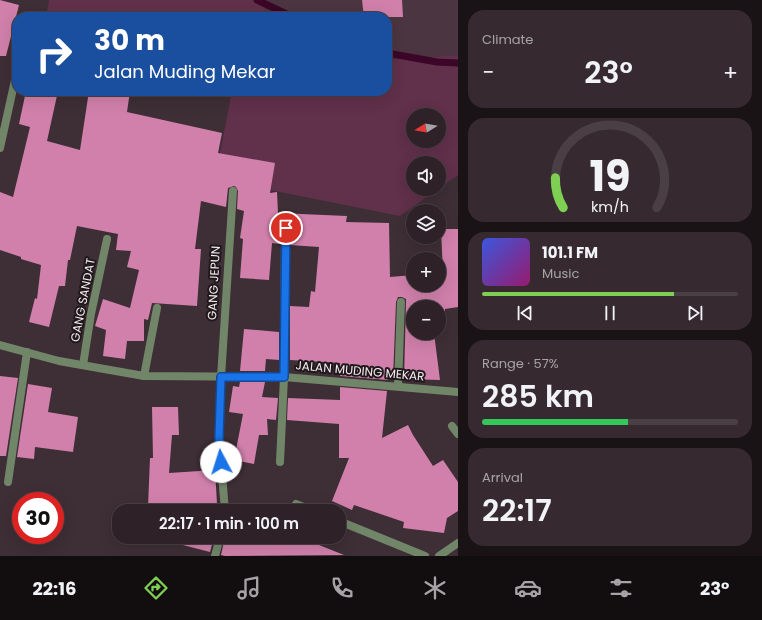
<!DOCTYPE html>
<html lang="en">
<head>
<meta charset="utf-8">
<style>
  body { margin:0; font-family:Poppins,sans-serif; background:#362a30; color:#f1f3f6; height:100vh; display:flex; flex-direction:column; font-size:15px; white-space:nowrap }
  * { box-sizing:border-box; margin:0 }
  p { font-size:13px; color:#a7a4a8 }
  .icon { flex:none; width:22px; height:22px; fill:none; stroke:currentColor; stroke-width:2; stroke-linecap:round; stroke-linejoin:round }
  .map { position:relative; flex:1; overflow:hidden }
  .side { display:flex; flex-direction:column; gap:10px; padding:10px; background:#191316; width:304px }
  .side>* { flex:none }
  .banner { position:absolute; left:12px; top:12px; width:380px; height:84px; border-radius:16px; box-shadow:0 4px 16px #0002,0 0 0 1px #493f45; background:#1a4fa0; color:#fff; overflow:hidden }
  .needle { width:26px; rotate:259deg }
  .controls { position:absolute; left:406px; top:108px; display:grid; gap:8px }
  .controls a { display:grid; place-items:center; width:40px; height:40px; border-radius:50%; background:#2e2228; box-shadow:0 4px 16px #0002,0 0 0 1px #493f45; font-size:20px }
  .speed { position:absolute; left:12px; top:492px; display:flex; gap:8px; font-size:20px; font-weight:700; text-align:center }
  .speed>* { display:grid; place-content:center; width:52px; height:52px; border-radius:50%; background:#2e2228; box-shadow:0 4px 16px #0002,0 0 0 1px #493f45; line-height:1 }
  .speed .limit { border:6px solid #d22; background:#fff; color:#111 }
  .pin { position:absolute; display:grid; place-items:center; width:34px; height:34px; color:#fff; margin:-17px; border:2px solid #fff; border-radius:50%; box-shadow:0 1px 4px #0007 }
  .me { position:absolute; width:44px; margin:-22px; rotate:355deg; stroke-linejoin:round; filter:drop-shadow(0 0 3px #0008) }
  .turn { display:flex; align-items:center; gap:14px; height:84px; padding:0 16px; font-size:18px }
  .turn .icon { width:52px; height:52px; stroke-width:2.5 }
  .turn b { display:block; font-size:28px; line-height:34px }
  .big { font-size:30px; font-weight:600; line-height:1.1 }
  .side .card { flex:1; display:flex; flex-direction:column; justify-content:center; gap:6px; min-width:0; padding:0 14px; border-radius:16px; background:#362a30 }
  .side .dial { align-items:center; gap:0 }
  .dial svg { height:104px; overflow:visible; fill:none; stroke:#493f45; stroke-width:7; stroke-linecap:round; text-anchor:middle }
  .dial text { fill:#f1f3f6; stroke:none }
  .song { display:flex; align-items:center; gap:12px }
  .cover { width:48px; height:48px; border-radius:6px; background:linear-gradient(135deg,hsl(230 70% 55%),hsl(320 70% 35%)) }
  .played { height:4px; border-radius:2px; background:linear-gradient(90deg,#7ed053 75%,#493f45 75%) }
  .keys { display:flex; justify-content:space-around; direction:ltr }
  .heat { display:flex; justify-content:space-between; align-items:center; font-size:22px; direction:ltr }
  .charge { height:6px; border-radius:3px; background:linear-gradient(90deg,#34c759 57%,#493f45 0) }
  .trip { position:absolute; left:112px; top:504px; width:234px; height:40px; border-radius:16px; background:#2e2228; box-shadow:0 4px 16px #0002,0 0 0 1px #493f45; font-weight:600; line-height:40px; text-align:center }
  .tabs { display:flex; height:64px; justify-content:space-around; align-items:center; background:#120e10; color:#a7a4a8 }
  .tabs .icon { width:28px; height:28px }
  .tabs .on { color:#7ed053 }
  .tabs b { font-size:18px; color:#f1f3f6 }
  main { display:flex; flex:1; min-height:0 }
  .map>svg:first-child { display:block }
</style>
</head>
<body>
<main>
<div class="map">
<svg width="458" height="556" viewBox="0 0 458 556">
  <rect width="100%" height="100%" fill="#3e2e36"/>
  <polygon fill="#4b3540" points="264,0 458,0 458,55 387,60 387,17 266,17"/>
  <g fill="#61304b" fill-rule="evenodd">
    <polygon points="49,0 264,0 266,17 46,17"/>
    <path d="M 458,55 L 458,175 L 439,188 L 439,163 L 413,163 L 413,189 L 438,189 L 400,216 L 215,179 L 231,96 L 196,91 L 387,91 L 387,60 ZM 413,115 L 439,115 L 439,141 L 413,141 Z"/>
  </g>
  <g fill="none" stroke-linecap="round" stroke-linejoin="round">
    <g stroke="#3b0628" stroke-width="7">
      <polyline points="257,0 293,17"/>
      <polyline points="387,53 437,62 458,63"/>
    </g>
  </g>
  <g fill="#d080ab">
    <polygon points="0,0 19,5 6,56 0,56"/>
    <polygon points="362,0 402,0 403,17 364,17"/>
    <polygon points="26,91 58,91 47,141 80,150 89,91 111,96 112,91 130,91 127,112 222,133 218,153 275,163 270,193 277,192 278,213 347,216 346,222 389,223 390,277 413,275 413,285 439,285 439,273 443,273 441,229 458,229 458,307 445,309 445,327 439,327 439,307 413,307 413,333 434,333 440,380 404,379 406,302 406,299 402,297 398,297 396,302 393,379 388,379 388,380 340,376 340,363 290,360 290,306 309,307 311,291 315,292 319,247 290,245 290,226 287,223 283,223 280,228 279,244 272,243 269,280 240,278 243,239 240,238 244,211 237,209 238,191 236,187 234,186 228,188 226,207 201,201 195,249 201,249 197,306 152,303 148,320 144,319 144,341 127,341 125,359 103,356 106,330 95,326 103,299 130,308 139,270 127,267 131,251 116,250 118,234 77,226 70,260 68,260 65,286 59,286 49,327 29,322 35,298 37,299 41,265 21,259 21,257 0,250 0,192 13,197 30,127 19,124"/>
    <polygon points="244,329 279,332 279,360 266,359 265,371 240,371"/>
    <polygon points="0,376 18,378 6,456 0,456"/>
    <polygon points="240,382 265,382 262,397 278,398 276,420 267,419 268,435 259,435 254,464 234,460 243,414 229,412 233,386 239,387"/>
    <polygon points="28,384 52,388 48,412 78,417 73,452 35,447 34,459 17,457"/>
    <polygon points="340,387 387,391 382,438 408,425 413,435 433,466 443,460 458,482 458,511 447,518 444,533 403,528 404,522 354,505 352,510 332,501 349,458 339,458 339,424 287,420 288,398 340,400"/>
    <polygon points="152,407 178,407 179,435 172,435 169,473 215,470 217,504 148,507 150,458 153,458"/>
    <polygon points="175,537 214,537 210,552 175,543"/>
    <polygon points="225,537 299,537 344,555 225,556 221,555"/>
  </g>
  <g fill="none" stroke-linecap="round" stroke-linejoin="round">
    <g stroke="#718668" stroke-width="8">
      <polyline points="29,17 29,16"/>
      <polyline points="0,148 17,71"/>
      <polyline points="0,345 59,361 144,376 284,377 458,392"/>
      <polyline points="83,365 91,314 107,239"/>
      <polyline points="144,376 157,308"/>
      <polyline points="398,386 401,302"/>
      <polyline points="452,426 458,434"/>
      <polyline points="280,462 284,377 285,228"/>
      <polyline points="8,482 27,352"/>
      <polyline points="296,504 314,511"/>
      <polyline points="225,511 219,437 221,377 233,191"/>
      <polyline points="339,521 425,556"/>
      <polyline points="215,556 220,537"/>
      <polyline points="439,556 458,543"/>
    </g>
  </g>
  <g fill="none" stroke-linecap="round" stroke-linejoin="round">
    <g stroke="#114b97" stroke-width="10">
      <polyline id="route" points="221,462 219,437 221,377 284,377 286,228"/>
    </g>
    <use href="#route" stroke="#1a73e8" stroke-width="7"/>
  </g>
  <g text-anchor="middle" stroke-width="4" stroke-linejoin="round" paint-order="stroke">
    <g font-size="12" fill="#f7ecf1" stroke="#20191c">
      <text transform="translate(214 283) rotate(-87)" y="4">GANG JEPUN</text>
      <text transform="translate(83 300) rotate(-79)" y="4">GANG SANDAT</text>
      <text transform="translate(360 371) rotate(5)" y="4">JALAN MUDING MEKAR</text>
    </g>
  </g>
</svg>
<div class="controls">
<a><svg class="needle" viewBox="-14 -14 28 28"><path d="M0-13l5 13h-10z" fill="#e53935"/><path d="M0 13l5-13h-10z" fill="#a7a4a8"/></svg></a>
<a><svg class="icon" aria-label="sound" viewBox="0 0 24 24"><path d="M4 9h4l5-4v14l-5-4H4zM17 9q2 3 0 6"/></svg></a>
<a><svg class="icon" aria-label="layers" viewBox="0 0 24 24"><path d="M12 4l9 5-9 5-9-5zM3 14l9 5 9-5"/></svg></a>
<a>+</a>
<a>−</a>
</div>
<div class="speed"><div class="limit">30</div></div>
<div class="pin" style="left:286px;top:228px;background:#d93025"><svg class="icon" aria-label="arrive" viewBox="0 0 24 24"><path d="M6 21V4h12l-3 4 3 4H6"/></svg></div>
<svg class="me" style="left:221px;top:462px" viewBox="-20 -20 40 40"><circle r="19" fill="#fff"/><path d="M0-13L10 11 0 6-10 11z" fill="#1a73e8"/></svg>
<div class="trip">22:17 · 1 min · 100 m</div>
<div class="banner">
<div class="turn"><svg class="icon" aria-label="right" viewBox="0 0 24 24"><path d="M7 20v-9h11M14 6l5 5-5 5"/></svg><div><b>30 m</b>Jalan Muding Mekar</div></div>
</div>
</div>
<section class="side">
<div class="card"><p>Climate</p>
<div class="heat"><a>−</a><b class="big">23°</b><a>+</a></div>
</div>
<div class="card dial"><svg viewBox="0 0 100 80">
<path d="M14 69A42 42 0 1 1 86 69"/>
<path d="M14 69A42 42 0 0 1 8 46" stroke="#7ed053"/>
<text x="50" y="56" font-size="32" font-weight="700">19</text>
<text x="50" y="72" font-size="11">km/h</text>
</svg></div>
<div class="card">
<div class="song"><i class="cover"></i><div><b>101.1 FM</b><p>Music</p></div></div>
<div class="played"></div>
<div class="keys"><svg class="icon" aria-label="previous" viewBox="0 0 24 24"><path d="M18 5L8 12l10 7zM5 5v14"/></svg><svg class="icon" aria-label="pause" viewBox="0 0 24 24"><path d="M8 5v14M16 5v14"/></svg><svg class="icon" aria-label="next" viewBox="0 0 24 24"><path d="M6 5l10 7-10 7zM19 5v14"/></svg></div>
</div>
<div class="card"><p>Range · 57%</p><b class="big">285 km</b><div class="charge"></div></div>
<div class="card"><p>Arrival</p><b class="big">22:17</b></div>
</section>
</main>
<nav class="tabs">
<b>22:16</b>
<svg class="icon on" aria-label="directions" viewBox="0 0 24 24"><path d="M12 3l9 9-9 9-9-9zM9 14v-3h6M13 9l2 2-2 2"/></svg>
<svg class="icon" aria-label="music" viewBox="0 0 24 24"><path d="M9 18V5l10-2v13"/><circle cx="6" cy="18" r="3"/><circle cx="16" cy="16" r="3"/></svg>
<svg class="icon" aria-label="phone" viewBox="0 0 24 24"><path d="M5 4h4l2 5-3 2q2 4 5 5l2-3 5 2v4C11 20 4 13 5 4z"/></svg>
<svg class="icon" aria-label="climate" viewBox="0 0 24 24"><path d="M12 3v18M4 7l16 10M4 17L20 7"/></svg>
<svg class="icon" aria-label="car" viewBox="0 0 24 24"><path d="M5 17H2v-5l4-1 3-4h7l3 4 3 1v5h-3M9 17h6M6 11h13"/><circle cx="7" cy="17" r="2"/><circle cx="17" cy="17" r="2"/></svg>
<svg class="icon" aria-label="filters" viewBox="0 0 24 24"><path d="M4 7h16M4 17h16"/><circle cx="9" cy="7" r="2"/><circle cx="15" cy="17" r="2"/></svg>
<b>23°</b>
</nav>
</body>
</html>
